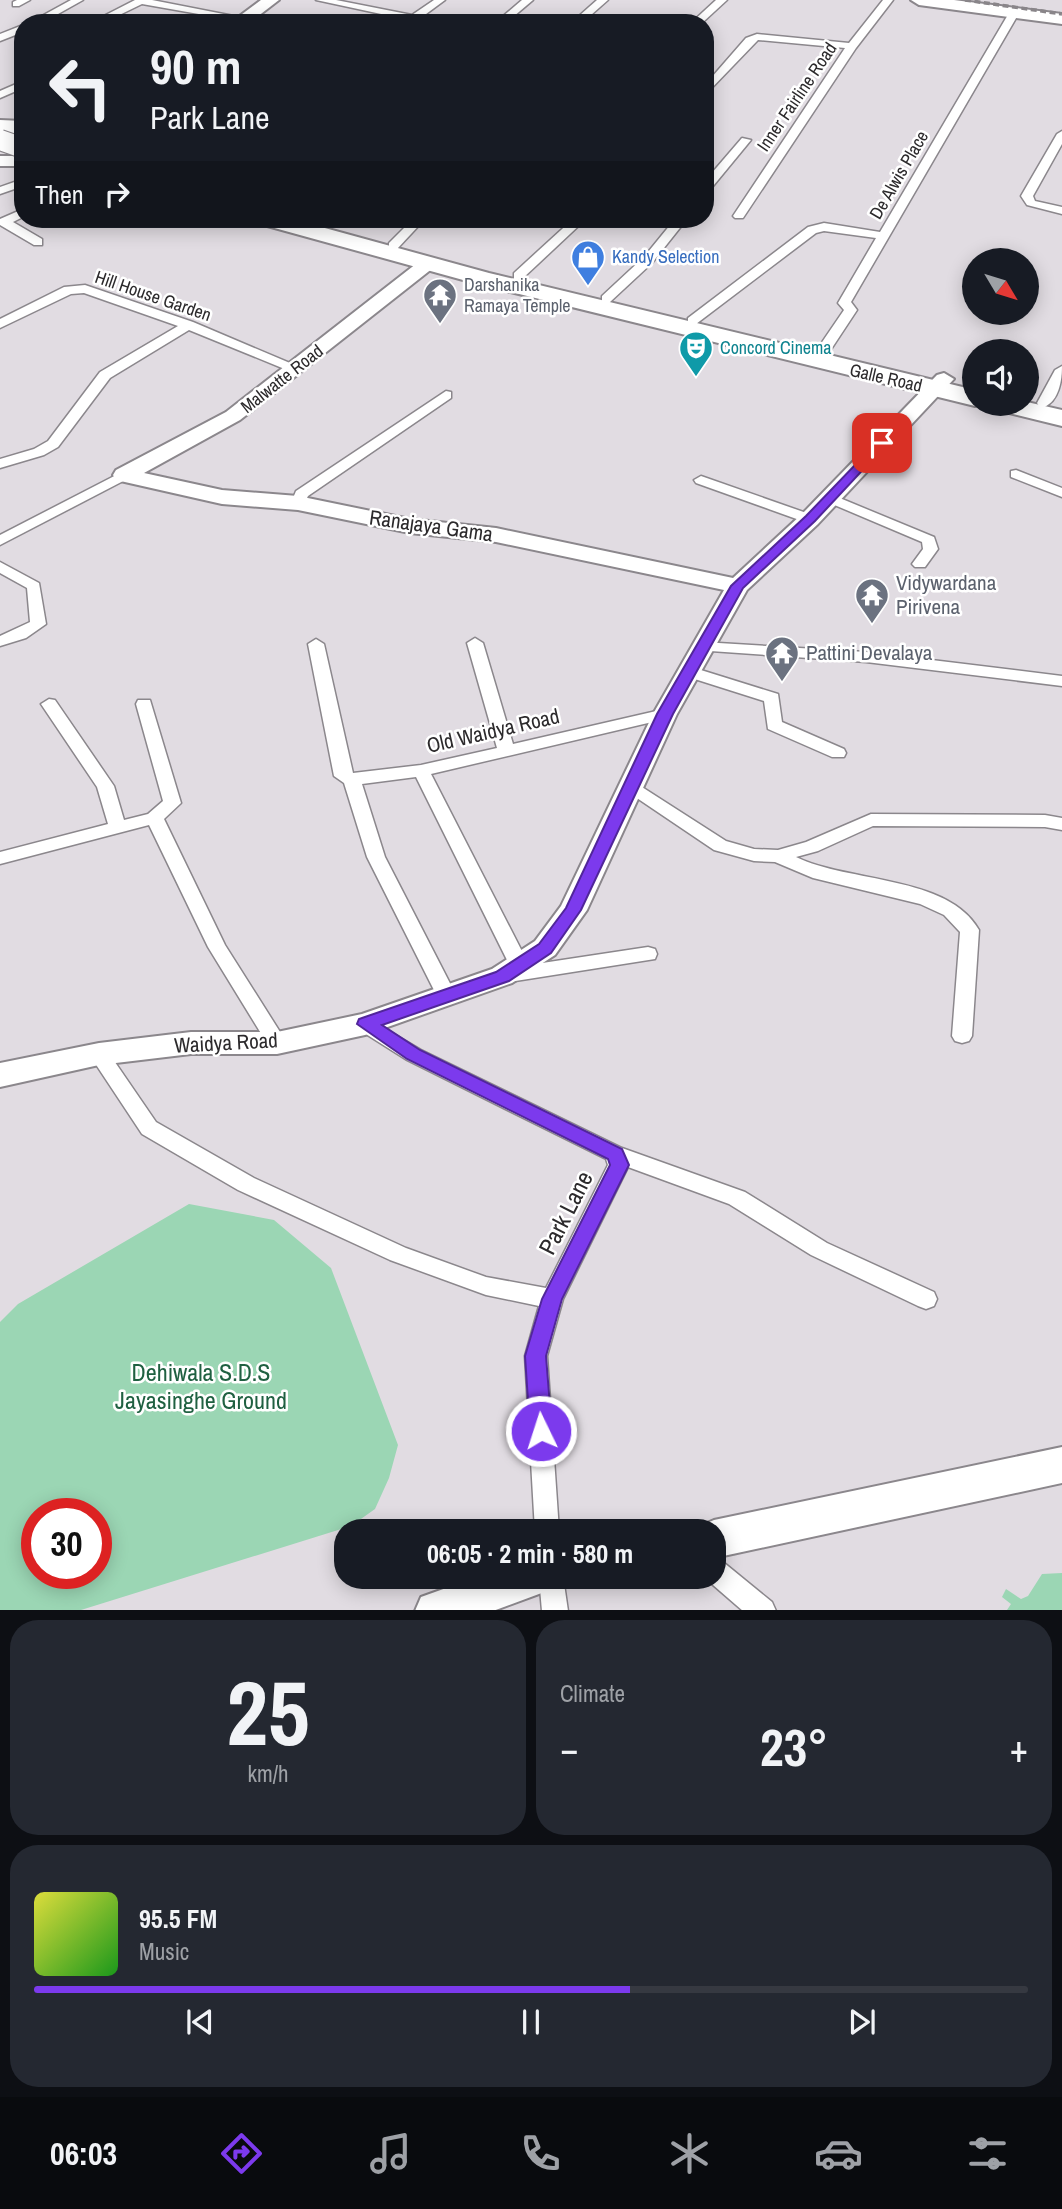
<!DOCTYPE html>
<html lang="en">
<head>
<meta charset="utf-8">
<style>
  body { margin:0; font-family:"Archivo Narrow",sans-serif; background:#242831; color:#f1f3f6; height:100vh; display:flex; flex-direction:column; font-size:26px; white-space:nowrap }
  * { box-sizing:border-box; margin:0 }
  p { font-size:23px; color:#9ea1a6 }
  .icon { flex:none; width:38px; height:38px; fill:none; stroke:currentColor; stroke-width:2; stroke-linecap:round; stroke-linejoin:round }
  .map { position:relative; height:1610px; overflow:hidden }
  .panel { display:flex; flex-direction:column; gap:10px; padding:10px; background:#0d0f14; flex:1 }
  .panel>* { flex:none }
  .top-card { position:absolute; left:14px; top:14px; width:700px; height:214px; border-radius:28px; box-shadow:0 4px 18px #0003; background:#171b24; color:#f1f3f6; overflow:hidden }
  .needle { width:46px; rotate:128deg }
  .fabs { position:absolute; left:962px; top:248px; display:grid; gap:14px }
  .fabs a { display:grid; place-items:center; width:77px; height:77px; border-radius:50%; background:#171b24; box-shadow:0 4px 18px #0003; font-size:35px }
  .speed { position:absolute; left:21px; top:1498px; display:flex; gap:14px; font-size:35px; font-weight:700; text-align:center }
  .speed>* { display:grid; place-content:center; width:91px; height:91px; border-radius:50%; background:#171b24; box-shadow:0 4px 18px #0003; line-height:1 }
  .speed .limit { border:10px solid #d22; background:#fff; color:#111 }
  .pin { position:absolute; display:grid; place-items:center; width:60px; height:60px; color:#fff; margin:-30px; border-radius:14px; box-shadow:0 4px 10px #0006 }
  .me { position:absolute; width:77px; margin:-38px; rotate:356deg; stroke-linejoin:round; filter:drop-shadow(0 0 5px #0008) }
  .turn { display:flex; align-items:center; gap:24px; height:147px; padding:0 21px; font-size:32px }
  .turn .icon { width:91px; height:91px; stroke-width:2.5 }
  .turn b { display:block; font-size:49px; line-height:60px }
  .then { display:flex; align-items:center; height:66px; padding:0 21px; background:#0003; gap:14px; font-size:26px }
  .big { font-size:52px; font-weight:700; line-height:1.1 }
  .panel .card { flex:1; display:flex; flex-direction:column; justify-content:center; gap:10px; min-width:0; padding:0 24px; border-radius:28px; background:#242831 }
  .panel .dial { align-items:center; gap:0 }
  .dial b { font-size:91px; line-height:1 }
  .song { display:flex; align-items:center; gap:21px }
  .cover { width:84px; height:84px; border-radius:10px; background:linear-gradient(135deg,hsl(60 70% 55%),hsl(120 70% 35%)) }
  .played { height:7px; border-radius:4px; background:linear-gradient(90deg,#7c3aed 60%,#363941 60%) }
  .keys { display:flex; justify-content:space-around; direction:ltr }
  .heat { display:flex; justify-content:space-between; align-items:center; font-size:38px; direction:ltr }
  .panel .tiles { flex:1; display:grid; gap:10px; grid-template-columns:1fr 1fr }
  .card:last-child { grid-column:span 2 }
  .trip { position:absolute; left:334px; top:1519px; width:392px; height:70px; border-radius:28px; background:#171b24; box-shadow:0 4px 18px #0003; font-weight:700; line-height:70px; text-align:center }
  .tabs { display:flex; height:112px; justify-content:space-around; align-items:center; background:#090b0e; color:#9ea1a6 }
  .tabs .icon { width:49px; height:49px }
  .tabs .selected { color:#7c3aed }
  .tabs b { font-size:32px; color:#f1f3f6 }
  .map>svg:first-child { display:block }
</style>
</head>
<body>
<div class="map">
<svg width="1062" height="1611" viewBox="0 0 1062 1611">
  <rect width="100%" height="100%" fill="#e1dce2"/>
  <g fill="#9bd6b4" fill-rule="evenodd">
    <path d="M 189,1204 L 274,1220 L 331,1268 L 398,1445 L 389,1478 L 375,1509 L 351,1526 L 81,1610 L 0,1610 L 0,1322 L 18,1304 ZM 37,1514 L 96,1514 L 96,1573 L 37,1573 Z"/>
    <polygon points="1062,1573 1062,1610 1007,1610 1011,1604 1002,1597 1006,1589 1021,1599 1028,1596 1042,1574"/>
  </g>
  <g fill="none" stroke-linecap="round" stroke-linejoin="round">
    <g stroke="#8b878c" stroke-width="3">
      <g id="street">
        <polygon points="17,0 30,0 19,6 13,6 13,2"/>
        <polygon points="71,0 83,0 42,23 29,23"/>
        <polygon points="135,0 152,0 249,19 244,22 142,4 103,23 90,23"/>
        <polygon points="316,0 336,0 412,15 434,0 445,0 422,17 444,23 423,23"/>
        <polygon points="522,0 533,0 506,23 495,23"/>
        <polygon points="597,0 608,0 582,23 571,23"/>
        <polygon points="716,0 727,0 702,23 691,23"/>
        <polygon points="883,0 893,0 856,48 743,218 735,218 733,216 845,48 758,40 705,95 705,85 746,38 757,34 849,43"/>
        <polygon points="1014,10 1019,13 851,302 857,310 828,354 823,355 816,351 844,310 838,303 876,238 824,231 816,233 696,324 688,324 688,318 808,227 824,223 880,232 1009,13"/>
        <polygon points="23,25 23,32 0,41 0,34"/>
        <polygon points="23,81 23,88 0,98 0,91"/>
        <polygon points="1062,131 1062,144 1033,196 1035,201 1062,207 1062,214 1027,205 1021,196 1057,134"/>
        <polygon points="742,138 751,140 709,191 705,192 705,181"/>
        <polygon points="23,179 23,186 0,194 0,187"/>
        <polygon points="23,209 23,217 13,222 42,239 42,245 34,245 0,225 0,219"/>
        <polygon points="413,219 425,219 397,249 389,249 389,243"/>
        <polygon points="573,219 586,219 522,279 514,279 514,273"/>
        <polygon points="675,219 687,219 652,263 610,302 602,302 602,296 644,257"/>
        <polygon points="85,285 193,322 304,369 297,373 292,372 189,330 110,378 58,447 44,455 0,468 0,459 34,449 48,441 100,372 178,326 84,293 71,294 0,328 0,319 64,287"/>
        <path d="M 1062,366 C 1062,380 1059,401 1044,407 L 1039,406 L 1037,403 L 1055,370 Z"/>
        <polygon points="446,391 451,392 451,398 308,496 303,506 293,506 291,503 296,491"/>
        <polygon points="1016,470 1062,488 1062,497 1011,477 1011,471"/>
        <polygon points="124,471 131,475 129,478 0,545 0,535"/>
        <polygon points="701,476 815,516 817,519 810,523 805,522 696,483 694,480"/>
        <polygon points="830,494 934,537 938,549 925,567 915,567 912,564 923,549 922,542 825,501 823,498"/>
        <polygon points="0,562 39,583 46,624 26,638 0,646 0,636 30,622 27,588 0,573"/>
        <polygon points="475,638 483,643 513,744 665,709 673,714 665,719 431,774 529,965 648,947 655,949 657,954 655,959 509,982 502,980 499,975 502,970 511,968 416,777 362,784 385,857 457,997 454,1002 440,1002 367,857 344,783 334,776 308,644 316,639 324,644 353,773 421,765 497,748 467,643"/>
        <polygon points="702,642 866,652 1062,676 1062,686 866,662 696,650 694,647 696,644"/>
        <polygon points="688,666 778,694 782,722 844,749 846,753 844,757 832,757 768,729 764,701 682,675 680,671 682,667"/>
        <polygon points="49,699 55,700 114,786 124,820 148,814 163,801 136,704 138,700 150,700 181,803 164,819 225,945 287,1043 284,1048 277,1051 270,1048 208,947 149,825 0,864 0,852 108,824 97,787 41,704"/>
        <path d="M 631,780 L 726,841 L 754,849 L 778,850 L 806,842 L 871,814 L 1045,815 L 1062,818 L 1062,830 L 1045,827 L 873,826 L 818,851 L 796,857 C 849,883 948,875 979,930 L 972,1036 L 969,1041 L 962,1043 L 955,1041 L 952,1036 L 960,932 L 944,915 L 920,904 L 813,878 L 775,862 L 754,861 L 714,850 L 625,790 L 622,786 Z"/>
        <polygon points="365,1017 421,1050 622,1148 745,1192 827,1243 934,1292 937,1299 934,1306 926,1309 918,1306 811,1255 729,1204 628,1167 563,1299 547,1356 559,1531 535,1531 525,1356 539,1306 486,1295 390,1260 238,1190 142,1134 89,1054 92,1049 99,1046 106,1049 156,1122 254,1178 406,1248 486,1277 546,1288 608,1165 606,1159 407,1060 358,1029 355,1024 358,1019"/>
        <polygon points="714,1558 723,1562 772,1602 776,1611 743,1611 705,1578 714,1577"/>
        <polygon points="539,1577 563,1577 568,1611 542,1611"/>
      </g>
    </g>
    <g stroke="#8b878c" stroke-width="4">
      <g id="secondary">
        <polygon points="0,121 23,128 23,139 0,131"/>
        <polygon points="285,219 311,219 327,227 318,232 288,223"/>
        <polygon points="427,259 436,264 433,268 240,420 144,473 222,490 298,496 410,519 496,528 733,578 802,514 937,375 944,373 954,379 818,524 747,590 677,714 587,910 555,955 512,983 365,1035 277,1054 191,1054 99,1065 0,1087 0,1063 99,1043 191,1032 277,1032 362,1014 492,969 535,941 561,906 653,714 724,590 496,542 410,533 298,510 222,504 116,480 113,475 116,470 226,412 421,260"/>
      </g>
    </g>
    <g stroke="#8b878c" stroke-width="4">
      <g id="primary">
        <polygon points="261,0 279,0 249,23 230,23"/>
        <polygon points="911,0 954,0 1062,14 1062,24 919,5"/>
        <polygon points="0,120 23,121 23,131 0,130"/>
        <rect x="0" y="156" width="23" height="10"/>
        <polygon points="1062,1447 1062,1483 714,1558 714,1531 698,1531 700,1526 714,1520"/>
        <polygon points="477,1577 553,1577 547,1591 493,1611 415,1611 421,1597"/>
      </g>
    </g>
    <g stroke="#8b878c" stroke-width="4">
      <g id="highway">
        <polygon points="257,219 292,219 489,273 975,390 975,404 981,404 975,406 474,283 260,224"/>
        <polygon points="1027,402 1062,410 1062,426 993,409 989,404"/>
      </g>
    </g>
    <use href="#street" fill="#fff" fill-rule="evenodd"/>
    <use href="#secondary" fill="#fff" fill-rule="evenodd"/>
    <use href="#primary" fill="#fff" fill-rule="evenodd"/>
    <use href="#highway" fill="#fff" fill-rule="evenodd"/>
    <polyline stroke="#898589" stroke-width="3.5" stroke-dasharray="6 3.5" stroke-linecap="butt" points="965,0 1062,14"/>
    <g stroke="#8b878c" stroke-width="22" stroke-linecap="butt">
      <polyline id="highway-bridge" points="0,140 23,148"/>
    </g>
    <use href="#highway-bridge" stroke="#fff" stroke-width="20"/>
  </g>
  <polygon fill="#7c3aed" stroke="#51269a" stroke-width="2" points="878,441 888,443 815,521 743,588 673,714 581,910 551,953 509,981 382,1025 420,1050 622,1149 629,1165 562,1299 546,1356 552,1431 548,1438 541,1441 533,1438 530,1431 525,1356 542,1299 610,1165 608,1159 407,1059 357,1024 359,1019 496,972 539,944 566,908 657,714 731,586 806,516"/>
  <defs>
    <g id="shop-pin" transform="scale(1.75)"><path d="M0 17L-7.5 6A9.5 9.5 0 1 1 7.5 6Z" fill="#3f7fe0" stroke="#fff"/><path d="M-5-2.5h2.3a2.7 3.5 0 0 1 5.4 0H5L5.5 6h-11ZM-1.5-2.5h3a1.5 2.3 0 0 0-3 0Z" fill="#fff"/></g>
    <g id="temple-pin" transform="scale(1.75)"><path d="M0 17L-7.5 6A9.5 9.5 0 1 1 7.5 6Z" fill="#6b7280" stroke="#fff"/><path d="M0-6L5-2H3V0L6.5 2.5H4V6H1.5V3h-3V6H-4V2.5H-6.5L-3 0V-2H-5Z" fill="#fff"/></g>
    <g id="theatre-pin" transform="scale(1.75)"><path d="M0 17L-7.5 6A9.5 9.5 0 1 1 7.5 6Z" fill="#0f9aa8" stroke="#fff"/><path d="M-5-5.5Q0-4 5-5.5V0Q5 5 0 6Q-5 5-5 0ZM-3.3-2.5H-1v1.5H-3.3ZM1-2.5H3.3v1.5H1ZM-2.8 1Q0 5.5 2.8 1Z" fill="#fff"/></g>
  </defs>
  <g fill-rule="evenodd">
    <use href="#shop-pin" x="588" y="257"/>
    <use href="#temple-pin" x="440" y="295"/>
    <use href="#theatre-pin" x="696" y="348"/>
    <use href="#temple-pin" x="872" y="595"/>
    <use href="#temple-pin" x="782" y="653"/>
  </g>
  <g text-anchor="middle" stroke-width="5" stroke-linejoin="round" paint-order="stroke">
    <g font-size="18" fill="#2c2a2c" stroke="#fff">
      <text transform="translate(797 97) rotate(-56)" y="6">Inner Fairline Road</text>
      <text transform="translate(899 175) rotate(-60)" y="6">De Alwis Place</text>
      <text transform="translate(153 296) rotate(19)" y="6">Hill House Garden</text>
      <text transform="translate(886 378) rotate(13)" y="6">Galle Road</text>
      <text transform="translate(282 379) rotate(-38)" y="6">Malwatte Road</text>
    </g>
    <g font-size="18" fill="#366cbe" stroke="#fff" text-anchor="start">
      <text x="612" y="263">Kandy Selection</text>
    </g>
    <g font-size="18" fill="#5b616d" stroke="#fff" text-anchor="start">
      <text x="464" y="291">Darshanika<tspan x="464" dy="21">Ramaya Temple</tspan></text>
    </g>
    <g font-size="18" fill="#0d838f" stroke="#fff" text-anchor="start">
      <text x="720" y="354">Concord Cinema</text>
    </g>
    <g font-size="21" fill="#2c2a2c" stroke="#fff">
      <text transform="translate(431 526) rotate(8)" y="7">Ranajaya Gama</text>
      <text transform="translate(493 731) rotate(-13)" y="7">Old Waidya Road</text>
      <text transform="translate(226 1043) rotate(-3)" y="7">Waidya Road</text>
    </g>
    <g font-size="21" fill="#5b616d" stroke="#fff" text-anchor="start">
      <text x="896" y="590">Vidywardana<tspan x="896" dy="24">Pirivena</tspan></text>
      <text x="806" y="660">Pattini Devalaya</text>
    </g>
    <g font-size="24" fill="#2c2a2c" stroke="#fff">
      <text transform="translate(566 1213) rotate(-63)" y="8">Park Lane</text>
    </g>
    <g font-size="24" fill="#1f6041" stroke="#fff">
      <text x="201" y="1381">Dehiwala S.D.S<tspan x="201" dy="28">Jayasinghe Ground</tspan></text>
    </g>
  </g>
</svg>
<div class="fabs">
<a><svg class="needle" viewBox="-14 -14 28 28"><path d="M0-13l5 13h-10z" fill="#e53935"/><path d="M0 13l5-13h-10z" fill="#9ea1a6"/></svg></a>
<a><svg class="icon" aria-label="sound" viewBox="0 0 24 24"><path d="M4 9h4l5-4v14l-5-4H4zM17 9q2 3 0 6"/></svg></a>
</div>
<div class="speed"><div class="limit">30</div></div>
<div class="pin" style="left:882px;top:443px;background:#d93025"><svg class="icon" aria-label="arrive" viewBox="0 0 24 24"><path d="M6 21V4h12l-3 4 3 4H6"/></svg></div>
<svg class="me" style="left:541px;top:1431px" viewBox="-20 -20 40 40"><circle r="17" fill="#7c3aed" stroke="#fff" stroke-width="3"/><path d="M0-11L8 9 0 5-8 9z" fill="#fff"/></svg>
<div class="trip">06:05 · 2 min · 580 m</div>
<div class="top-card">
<div class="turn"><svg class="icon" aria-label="left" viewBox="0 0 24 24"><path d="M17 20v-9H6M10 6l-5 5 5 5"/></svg><div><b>90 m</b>Park Lane</div></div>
<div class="then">Then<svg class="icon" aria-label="right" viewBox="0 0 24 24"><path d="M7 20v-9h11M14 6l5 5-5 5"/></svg></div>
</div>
</div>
<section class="panel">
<div class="tiles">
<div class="card dial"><b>25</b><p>km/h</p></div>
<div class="card"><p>Climate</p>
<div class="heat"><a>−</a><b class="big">23°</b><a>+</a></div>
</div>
<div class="card">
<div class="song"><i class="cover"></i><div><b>95.5 FM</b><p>Music</p></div></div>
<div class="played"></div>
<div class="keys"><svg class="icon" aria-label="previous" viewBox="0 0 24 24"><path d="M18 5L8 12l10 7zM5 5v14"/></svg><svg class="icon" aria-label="pause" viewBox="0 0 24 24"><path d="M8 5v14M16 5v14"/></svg><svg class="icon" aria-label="next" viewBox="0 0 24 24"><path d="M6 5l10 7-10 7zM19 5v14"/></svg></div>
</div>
</div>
</section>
<nav class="tabs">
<b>06:03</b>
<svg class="icon selected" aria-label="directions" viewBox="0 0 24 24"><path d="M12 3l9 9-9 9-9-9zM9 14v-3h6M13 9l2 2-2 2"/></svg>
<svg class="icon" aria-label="music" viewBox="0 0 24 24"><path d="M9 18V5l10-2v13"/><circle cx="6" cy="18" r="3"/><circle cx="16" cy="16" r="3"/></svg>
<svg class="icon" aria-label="phone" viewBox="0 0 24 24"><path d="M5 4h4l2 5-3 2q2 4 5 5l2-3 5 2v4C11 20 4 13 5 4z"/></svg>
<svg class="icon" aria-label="climate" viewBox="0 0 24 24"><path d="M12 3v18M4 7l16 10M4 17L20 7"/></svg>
<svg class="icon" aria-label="car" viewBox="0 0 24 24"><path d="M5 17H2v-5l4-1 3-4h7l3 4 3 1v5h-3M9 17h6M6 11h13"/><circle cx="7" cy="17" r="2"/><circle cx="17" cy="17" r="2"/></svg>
<svg class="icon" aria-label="filters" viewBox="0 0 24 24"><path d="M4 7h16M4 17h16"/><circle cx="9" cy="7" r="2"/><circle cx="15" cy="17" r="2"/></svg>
</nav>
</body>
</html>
